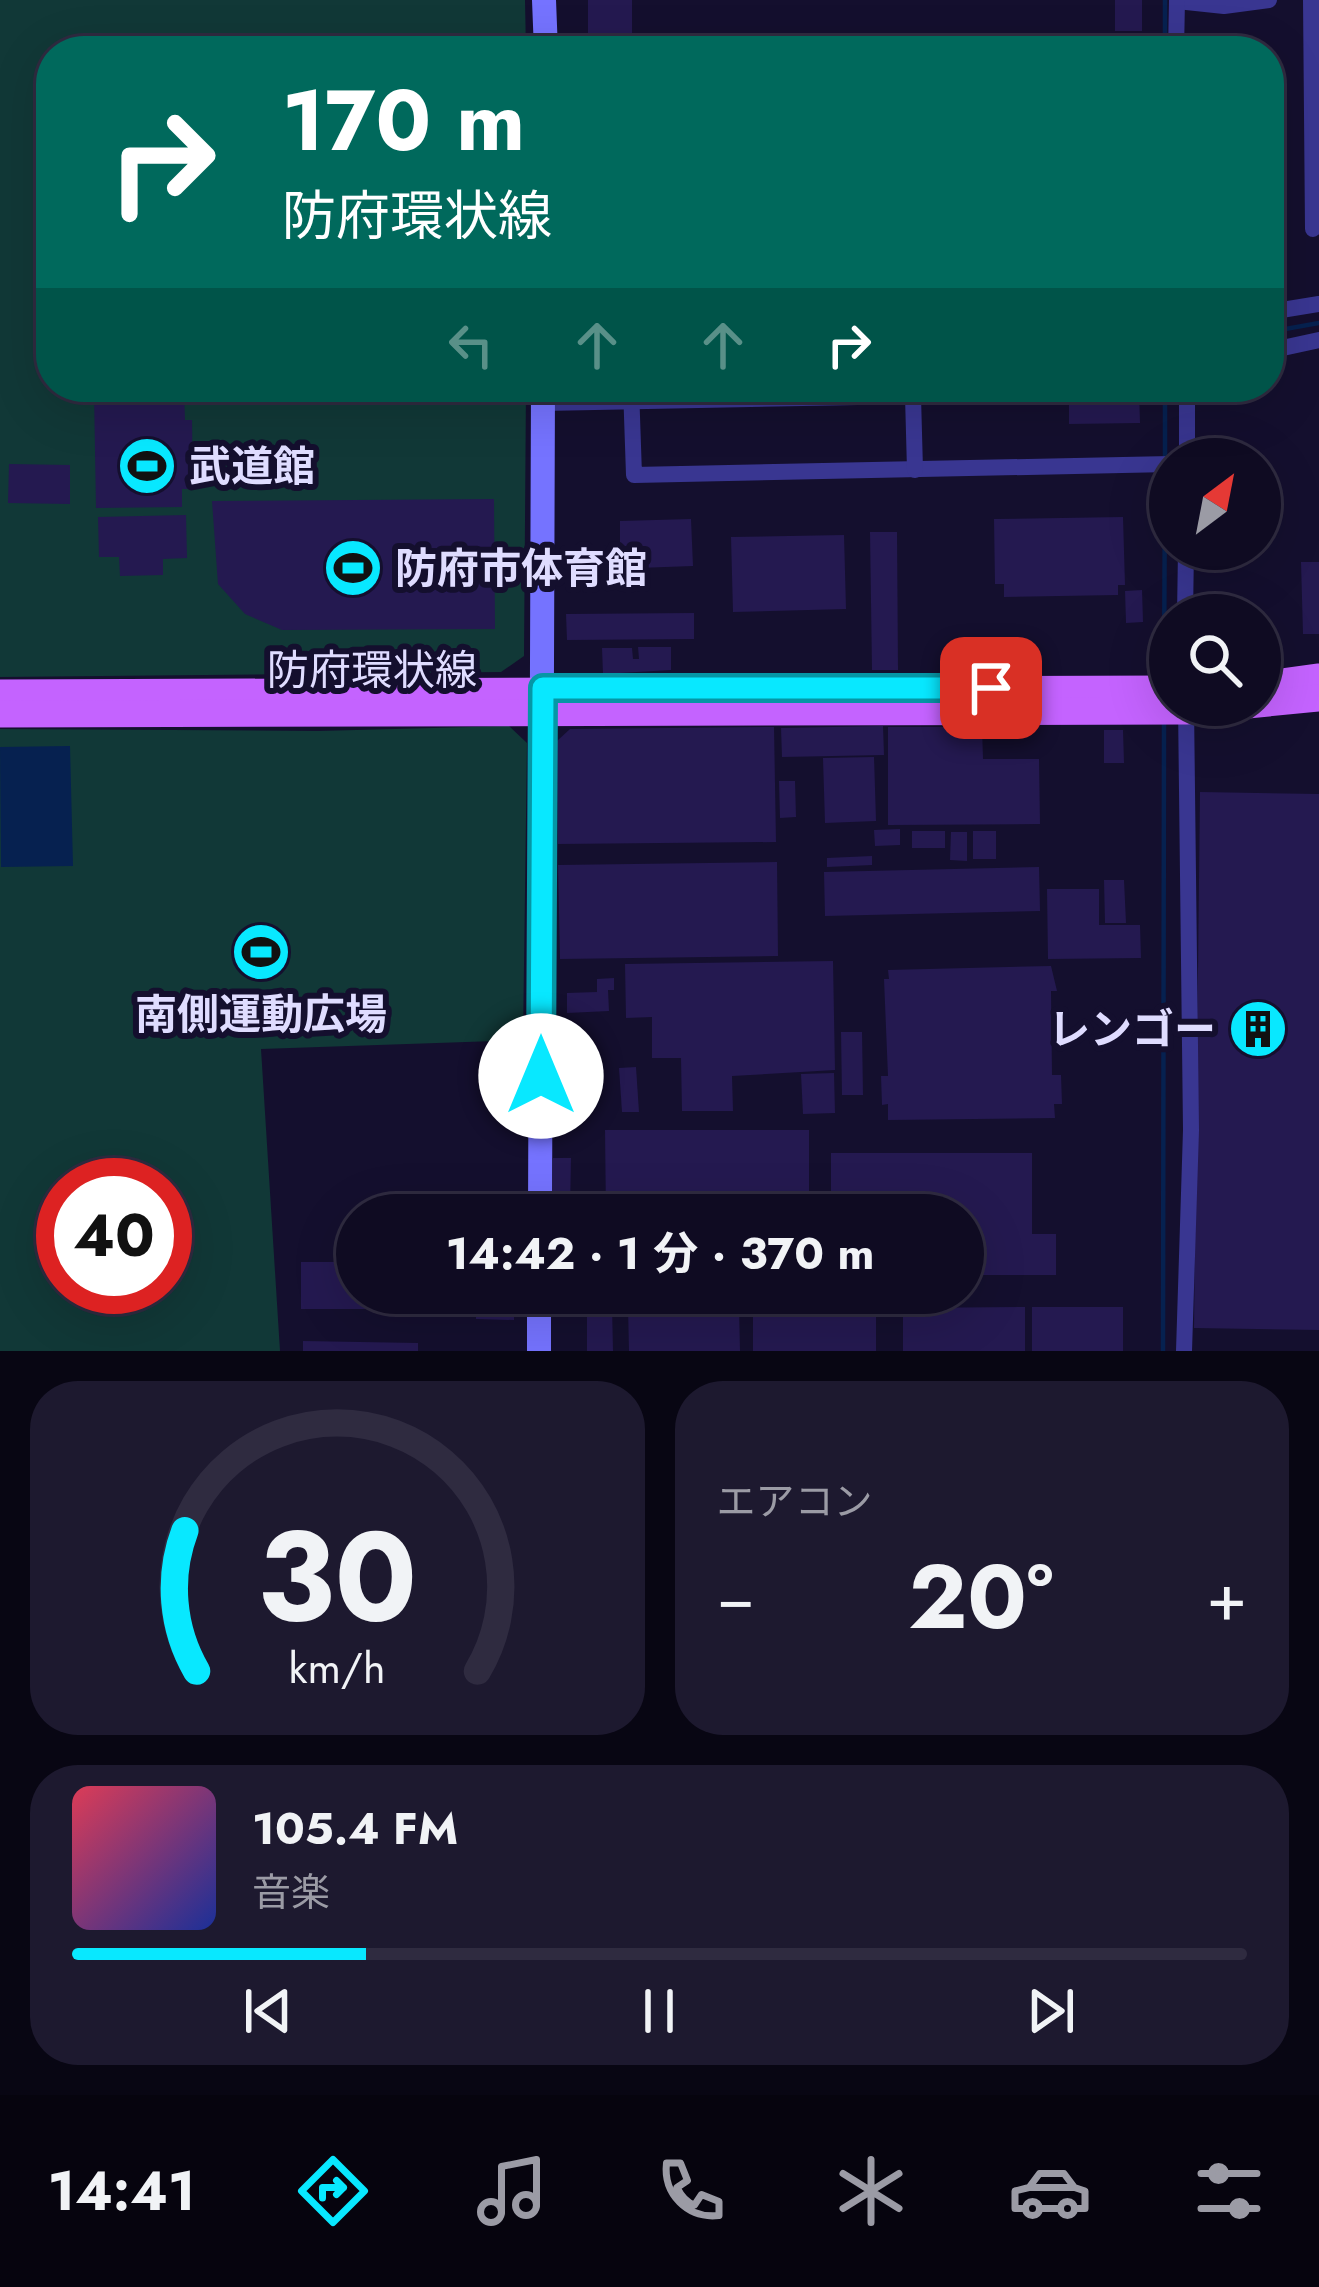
<!DOCTYPE html>
<html lang="ja">
<head>
<meta charset="utf-8">
<style>
  body { margin:0; font-family:Jost,"Noto Sans JP",sans-serif; background:#1d192f; color:#f1f3f6; height:100vh; display:flex; flex-direction:column; font-size:45px; white-space:nowrap }
  * { box-sizing:border-box; margin:0 }
  p { font-size:39px; color:#9b9ba5 }
  .icon { flex:none; width:66px; height:66px; fill:none; stroke:currentColor; stroke-width:2; stroke-linecap:round; stroke-linejoin:round }
  .map { position:relative; height:1351px; overflow:hidden }
  .panel { display:flex; flex-direction:column; gap:30px; padding:30px; background:#080613; flex:1 }
  .panel>* { flex:none }
  .top-card { position:absolute; left:36px; top:36px; width:1248px; height:366px; border-radius:48px; box-shadow:0 12px 48px #0002,0 0 0 3px #2f2b40; background:#00695c; color:#fff; overflow:hidden }
  .needle { width:78px; rotate:32deg }
  .fabs { position:absolute; left:1149px; top:438px; display:grid; gap:24px }
  .fabs a { display:grid; place-items:center; width:132px; height:132px; border-radius:50%; background:#0f0b22; box-shadow:0 12px 48px #0002,0 0 0 3px #2f2b40; font-size:60px }
  .speed { position:absolute; left:36px; top:1158px; display:flex; gap:24px; font-size:60px; font-weight:700; text-align:center }
  .speed>* { display:grid; place-content:center; width:156px; height:156px; border-radius:50%; background:#0f0b22; box-shadow:0 12px 48px #0002,0 0 0 3px #2f2b40; line-height:1 }
  .speed .limit { border:18px solid #d22; background:#fff; color:#111 }
  .pin { position:absolute; display:grid; place-items:center; width:102px; height:102px; color:#fff; margin:-51px; border-radius:24px; box-shadow:0 6px 18px #0006 }
  .me { position:absolute; width:132px; margin:-66px; rotate:0deg; stroke-linejoin:round; filter:drop-shadow(0 0 9px #0008) }
  .turn { display:flex; align-items:center; gap:42px; height:252px; padding:0 48px; font-size:54px }
  .turn .icon { width:156px; height:156px; stroke-width:2.5 }
  .turn b { display:block; font-size:84px; line-height:102px }
  .lanes { display:flex; align-items:center; height:114px; padding:0 48px; background:#0003; justify-content:center; gap:60px; direction:ltr }
  .lanes .off { opacity:.35 }
  .big { font-size:90px; font-weight:700; line-height:1.1 }
  .panel .tile { flex:1; display:flex; flex-direction:column; justify-content:center; gap:18px; min-width:0; padding:0 42px; border-radius:48px; background:#1d192f }
  .panel .dial { align-items:center; gap:0 }
  .dial svg { height:312px; overflow:visible; fill:none; stroke:#2f2b40; stroke-width:7; stroke-linecap:round; text-anchor:middle }
  .dial text { fill:#f1f3f6; stroke:none }
  .song { display:flex; align-items:center; gap:36px }
  .cover { width:144px; height:144px; border-radius:18px; background:linear-gradient(135deg,hsl(350 70% 55%),hsl(230 70% 35%)) }
  .played { height:12px; border-radius:6px; background:linear-gradient(90deg,#08e8ff 25%,#2f2b40 25%) }
  .keys { display:flex; justify-content:space-around; direction:ltr }
  .heat { display:flex; justify-content:space-between; align-items:center; font-size:66px; direction:ltr }
  .panel .tiles { flex:1; display:grid; gap:30px; grid-template-columns:1fr 1fr }
  .tile:last-child { grid-column:span 2 }
  .trip { position:absolute; left:336px; top:1194px; width:648px; height:120px; border-radius:60px; background:#0f0b22; box-shadow:0 12px 48px #0002,0 0 0 3px #2f2b40; font-weight:700; line-height:120px; text-align:center }
  .menu { display:flex; height:192px; justify-content:space-around; align-items:center; background:#06040e; color:#9b9ba5 }
  .menu .icon { width:84px; height:84px }
  .menu .current { color:#08e8ff }
  .menu b { font-size:54px; color:#f1f3f6 }
  .map>svg:first-child { display:block }
</style>
</head>
<body>
<div class="map">
<svg width="1319" height="1351" viewBox="0 0 1319 1351">
  <rect width="100%" height="100%" fill="#140f2e"/>
  <g fill="#113837" fill-rule="evenodd">
    <polygon points="0,0 525,0 526,51 51,51 51,387 526,387 524,656 501,672 0,677"/>
    <path d="M 509,726 L 527,743 L 523,1040 L 261,1049 L 280,1351 L 0,1351 L 0,729 L 318,731 ZM 63,1185 L 165,1185 L 165,1287 L 63,1287 Z"/>
  </g>
  <polygon fill="#062150" points="70,746 73,866 1,867 0,747"/>
  <g fill="none" stroke-linecap="round" stroke-linejoin="round">
    <g stroke="#062150" stroke-width="4.5">
      <polyline points="1165,51 1165,0"/>
      <polyline points="1269,332 1319,323"/>
      <polyline points="1165,459 1165,387"/>
      <polyline points="1164,681 1165,471"/>
      <polyline points="1163,1351 1164,723"/>
    </g>
  </g>
  <g fill="#241950">
    <polygon points="588,0 632,0 632,33 618,33 618,38 588,38"/>
    <rect x="1115" y="0" width="27" height="31"/>
    <polygon points="454,38 455,51 422,51 422,39"/>
    <rect x="583" y="40" width="33" height="11"/>
    <polygon points="1139,390 1140,423 1069,424 1069,391"/>
    <polygon points="184,392 185,420 192,420 193,489 182,489 182,507 96,508 94,393"/>
    <polygon points="9,464 70,465 70,504 8,503"/>
    <polygon points="494,499 495,629 282,630 245,614 218,584 212,501"/>
    <polygon points="186,515 187,558 163,559 163,575 120,576 119,557 99,557 98,517"/>
    <polygon points="1123,517 1125,585 1118,585 1118,595 1004,597 1004,584 995,584 994,519"/>
    <polygon points="691,519 693,566 638,568 637,548 620,548 620,521"/>
    <polygon points="870,532 897,532 898,670 872,670"/>
    <polygon points="844,535 846,609 733,612 731,537"/>
    <polygon points="601,551 602,565 581,567 582,577 567,578 566,553"/>
    <polygon points="1301,562 1319,562 1319,634 1303,634"/>
    <polygon points="1142,590 1143,622 1126,623 1125,591"/>
    <polygon points="694,613 694,639 567,640 566,614"/>
    <polygon points="638,647 671,647 671,670 603,674 602,648 632,648 633,659 639,659"/>
    <polygon points="883,726 884,755 782,757 781,728"/>
    <polygon points="774,727 776,842 558,844 557,741 570,729"/>
    <polygon points="888,727 982,727 983,759 1039,759 1040,824 888,825"/>
    <polygon points="1104,730 1123,730 1124,763 1104,763"/>
    <polygon points="874,757 876,821 825,823 823,758"/>
    <polygon points="779,781 795,781 796,817 780,818"/>
    <polygon points="1200,792 1319,794 1319,1330 1194,1328"/>
    <polygon points="900,829 900,845 875,846 874,830"/>
    <rect x="912" y="831" width="33" height="17"/>
    <rect x="973" y="831" width="23" height="28"/>
    <polygon points="951,832 967,832 967,861 950,860"/>
    <polygon points="872,856 872,865 827,867 827,858"/>
    <polygon points="777,862 778,956 560,959 558,865"/>
    <polygon points="1039,867 1040,911 825,916 824,872"/>
    <polygon points="1104,880 1124,880 1126,923 1105,923"/>
    <polygon points="1047,889 1099,889 1099,925 1140,925 1141,958 1048,959"/>
    <polygon points="833,961 835,1070 732,1076 733,1111 682,1111 681,1058 652,1058 652,1017 626,1018 625,964"/>
    <polygon points="1051,966 1057,991 1051,991 1052,1075 1061,1075 1062,1104 1054,1104 1055,1118 888,1120 888,1104 882,1105 881,1076 888,1076 884,979 889,979 888,970"/>
    <polygon points="614,978 614,990 608,990 609,1011 567,1013 567,993 597,992 597,979"/>
    <polygon points="841,1032 862,1032 863,1095 842,1095"/>
    <polygon points="636,1067 639,1112 622,1112 619,1068"/>
    <polygon points="834,1073 835,1113 803,1114 801,1074"/>
    <polygon points="559,1096 581,1097 581,1114 558,1113"/>
    <polygon points="605,1130 809,1130 809,1215 606,1215"/>
    <polygon points="831,1153 1032,1153 1032,1234 1056,1234 1056,1275 963,1275 963,1215 831,1215"/>
    <polygon points="553,1158 571,1158 570,1209 552,1209"/>
    <polygon points="301,1262 357,1262 357,1293 392,1293 392,1309 301,1309"/>
    <polygon points="476,1293 514,1293 514,1320 476,1319"/>
    <rect x="606" y="1293" width="203" height="6"/>
    <polygon points="587,1306 612,1306 613,1351 587,1351"/>
    <polygon points="739,1306 740,1351 629,1351 628,1307"/>
    <polygon points="876,1307 876,1351 753,1351 753,1308"/>
    <polygon points="1025,1307 1025,1351 903,1351 903,1308"/>
    <rect x="1032" y="1307" width="91" height="44"/>
    <polygon points="303,1341 418,1343 418,1351 303,1351"/>
  </g>
  <g fill="none" stroke-linecap="round" stroke-linejoin="round">
    <g stroke="#393691" stroke-width="16">
      <polyline points="1311,0 1313,229"/>
      <polyline points="1177,1 1224,6 1269,0"/>
      <polyline points="1176,51 1177,0"/>
      <polyline points="1269,312 1319,304"/>
      <polyline points="1269,351 1319,340"/>
      <polyline points="631,387 634,475 1170,464"/>
      <polyline points="1187,387 1187,459"/>
      <polyline points="543,403 913,396 915,470"/>
      <polyline points="1185,615 1186,549"/>
      <polyline points="1184,1351 1191,1130 1186,705"/>
    </g>
    <g stroke="#7573ff" stroke-width="24">
      <polyline points="544,0 546,51"/>
      <polyline points="540,1215 543,387"/>
      <polyline points="539,1351 539,1293"/>
    </g>
    <g stroke="#c463ff" stroke-width="27">
      <polyline points="1260,685 1319,677"/>
      <polyline points="0,693 1170,689"/>
      <polyline points="0,714 1186,711 1319,698"/>
    </g>
  </g>
  <g fill="none" stroke-linecap="round" stroke-linejoin="round">
    <g stroke="#0597a6" stroke-width="30">
      <polyline id="route" points="541,1076 543,688 991,688"/>
    </g>
    <use href="#route" stroke="#08e8ff" stroke-width="21"/>
  </g>
  <defs>
    <g id="stadium-disc" transform="scale(3)"><circle r="9.5" fill="#08e8ff" stroke="#140f2e"/><path d="M0-5a6.5 5 0 1 0 0 10a6.5 5 0 1 0 0-10ZM-3.5-1.8h7v3.6h-7Z" fill="#111"/></g>
    <g id="building-disc" transform="scale(3)"><circle r="9.5" fill="#08e8ff" stroke="#140f2e"/><path d="M-4-6H4V6H1V3H-1V6H-4ZM-2.5-4.3h1.7v1.8h-1.7ZM.8-4.3h1.7v1.8H.8ZM-2.5-1h1.7V.8h-1.7ZM.8-1h1.7V.8H.8Z" fill="#111"/></g>
  </defs>
  <g fill-rule="evenodd">
    <use href="#stadium-disc" x="147" y="466"/>
    <use href="#stadium-disc" x="353" y="568"/>
    <use href="#stadium-disc" x="261" y="952"/>
    <use href="#building-disc" x="1258" y="1029"/>
  </g>
  <g text-anchor="middle" stroke-width="12" stroke-linejoin="round" paint-order="stroke">
    <g font-size="42" font-weight="bold" fill="#dfdcff" stroke="#140f2e" text-anchor="start">
      <text x="189" y="481">武道館</text>
      <text x="395" y="583">防府市体育館</text>
      <text x="261" y="1029" text-anchor="middle">南側運動広場</text>
      <text x="1216" y="1044" text-anchor="end">レンゴー</text>
    </g>
    <g font-size="42" fill="#dfdcff" stroke="#140f2e">
      <text x="372" y="685">防府環状線</text>
    </g>
  </g>
</svg>
<div class="fabs">
<a><svg class="needle" viewBox="-14 -14 28 28"><path d="M0-13l5 13h-10z" fill="#e53935"/><path d="M0 13l5-13h-10z" fill="#9b9ba5"/></svg></a>
<a><svg class="icon" aria-label="search" viewBox="0 0 24 24"><circle cx="10" cy="10" r="6"/><path d="M15 15l6 6"/></svg></a>
</div>
<div class="speed"><div class="limit">40</div></div>
<div class="pin" style="left:991px;top:688px;background:#d93025"><svg class="icon" aria-label="arrive" viewBox="0 0 24 24"><path d="M6 21V4h12l-3 4 3 4H6"/></svg></div>
<svg class="me" style="left:541px;top:1076px" viewBox="-20 -20 40 40"><circle r="19" fill="#fff"/><path d="M0-13L10 11 0 6-10 11z" fill="#08e8ff"/></svg>
<div class="trip">14:42 · 1 分 · 370 m</div>
<div class="top-card">
<div class="turn"><svg class="icon" aria-label="right" viewBox="0 0 24 24"><path d="M7 20v-9h11M14 6l5 5-5 5"/></svg><div><b>170 m</b>防府環状線</div></div>
<div class="lanes"><svg class="icon off" aria-label="left" viewBox="0 0 24 24"><path d="M17 20v-9H6M10 6l-5 5 5 5"/></svg><svg class="icon off" aria-label="ahead" viewBox="0 0 24 24"><path d="M12 20V5M6 11l6-6 6 6"/></svg><svg class="icon off" aria-label="ahead" viewBox="0 0 24 24"><path d="M12 20V5M6 11l6-6 6 6"/></svg><svg class="icon" aria-label="right" viewBox="0 0 24 24"><path d="M7 20v-9h11M14 6l5 5-5 5"/></svg></div>
</div>
</div>
<section class="panel">
<div class="tiles">
<div class="tile dial"><svg viewBox="0 0 100 80">
<path d="M14 69A42 42 0 1 1 86 69"/>
<path d="M14 69A42 42 0 0 1 11 33" stroke="#08e8ff"/>
<text x="50" y="56" font-size="32" font-weight="700">30</text>
<text x="50" y="72" font-size="11">km/h</text>
</svg></div>
<div class="tile"><p>エアコン</p>
<div class="heat"><a>−</a><b class="big">20°</b><a>+</a></div>
</div>
<div class="tile">
<div class="song"><i class="cover"></i><div><b>105.4 FM</b><p>音楽</p></div></div>
<div class="played"></div>
<div class="keys"><svg class="icon" aria-label="previous" viewBox="0 0 24 24"><path d="M18 5L8 12l10 7zM5 5v14"/></svg><svg class="icon" aria-label="pause" viewBox="0 0 24 24"><path d="M8 5v14M16 5v14"/></svg><svg class="icon" aria-label="next" viewBox="0 0 24 24"><path d="M6 5l10 7-10 7zM19 5v14"/></svg></div>
</div>
</div>
</section>
<nav class="menu">
<b>14:41</b>
<svg class="icon current" aria-label="directions" viewBox="0 0 24 24"><path d="M12 3l9 9-9 9-9-9zM9 14v-3h6M13 9l2 2-2 2"/></svg>
<svg class="icon" aria-label="music" viewBox="0 0 24 24"><path d="M9 18V5l10-2v13"/><circle cx="6" cy="18" r="3"/><circle cx="16" cy="16" r="3"/></svg>
<svg class="icon" aria-label="phone" viewBox="0 0 24 24"><path d="M5 4h4l2 5-3 2q2 4 5 5l2-3 5 2v4C11 20 4 13 5 4z"/></svg>
<svg class="icon" aria-label="climate" viewBox="0 0 24 24"><path d="M12 3v18M4 7l16 10M4 17L20 7"/></svg>
<svg class="icon" aria-label="car" viewBox="0 0 24 24"><path d="M5 17H2v-5l4-1 3-4h7l3 4 3 1v5h-3M9 17h6M6 11h13"/><circle cx="7" cy="17" r="2"/><circle cx="17" cy="17" r="2"/></svg>
<svg class="icon" aria-label="filters" viewBox="0 0 24 24"><path d="M4 7h16M4 17h16"/><circle cx="9" cy="7" r="2"/><circle cx="15" cy="17" r="2"/></svg>
</nav>
</body>
</html>
